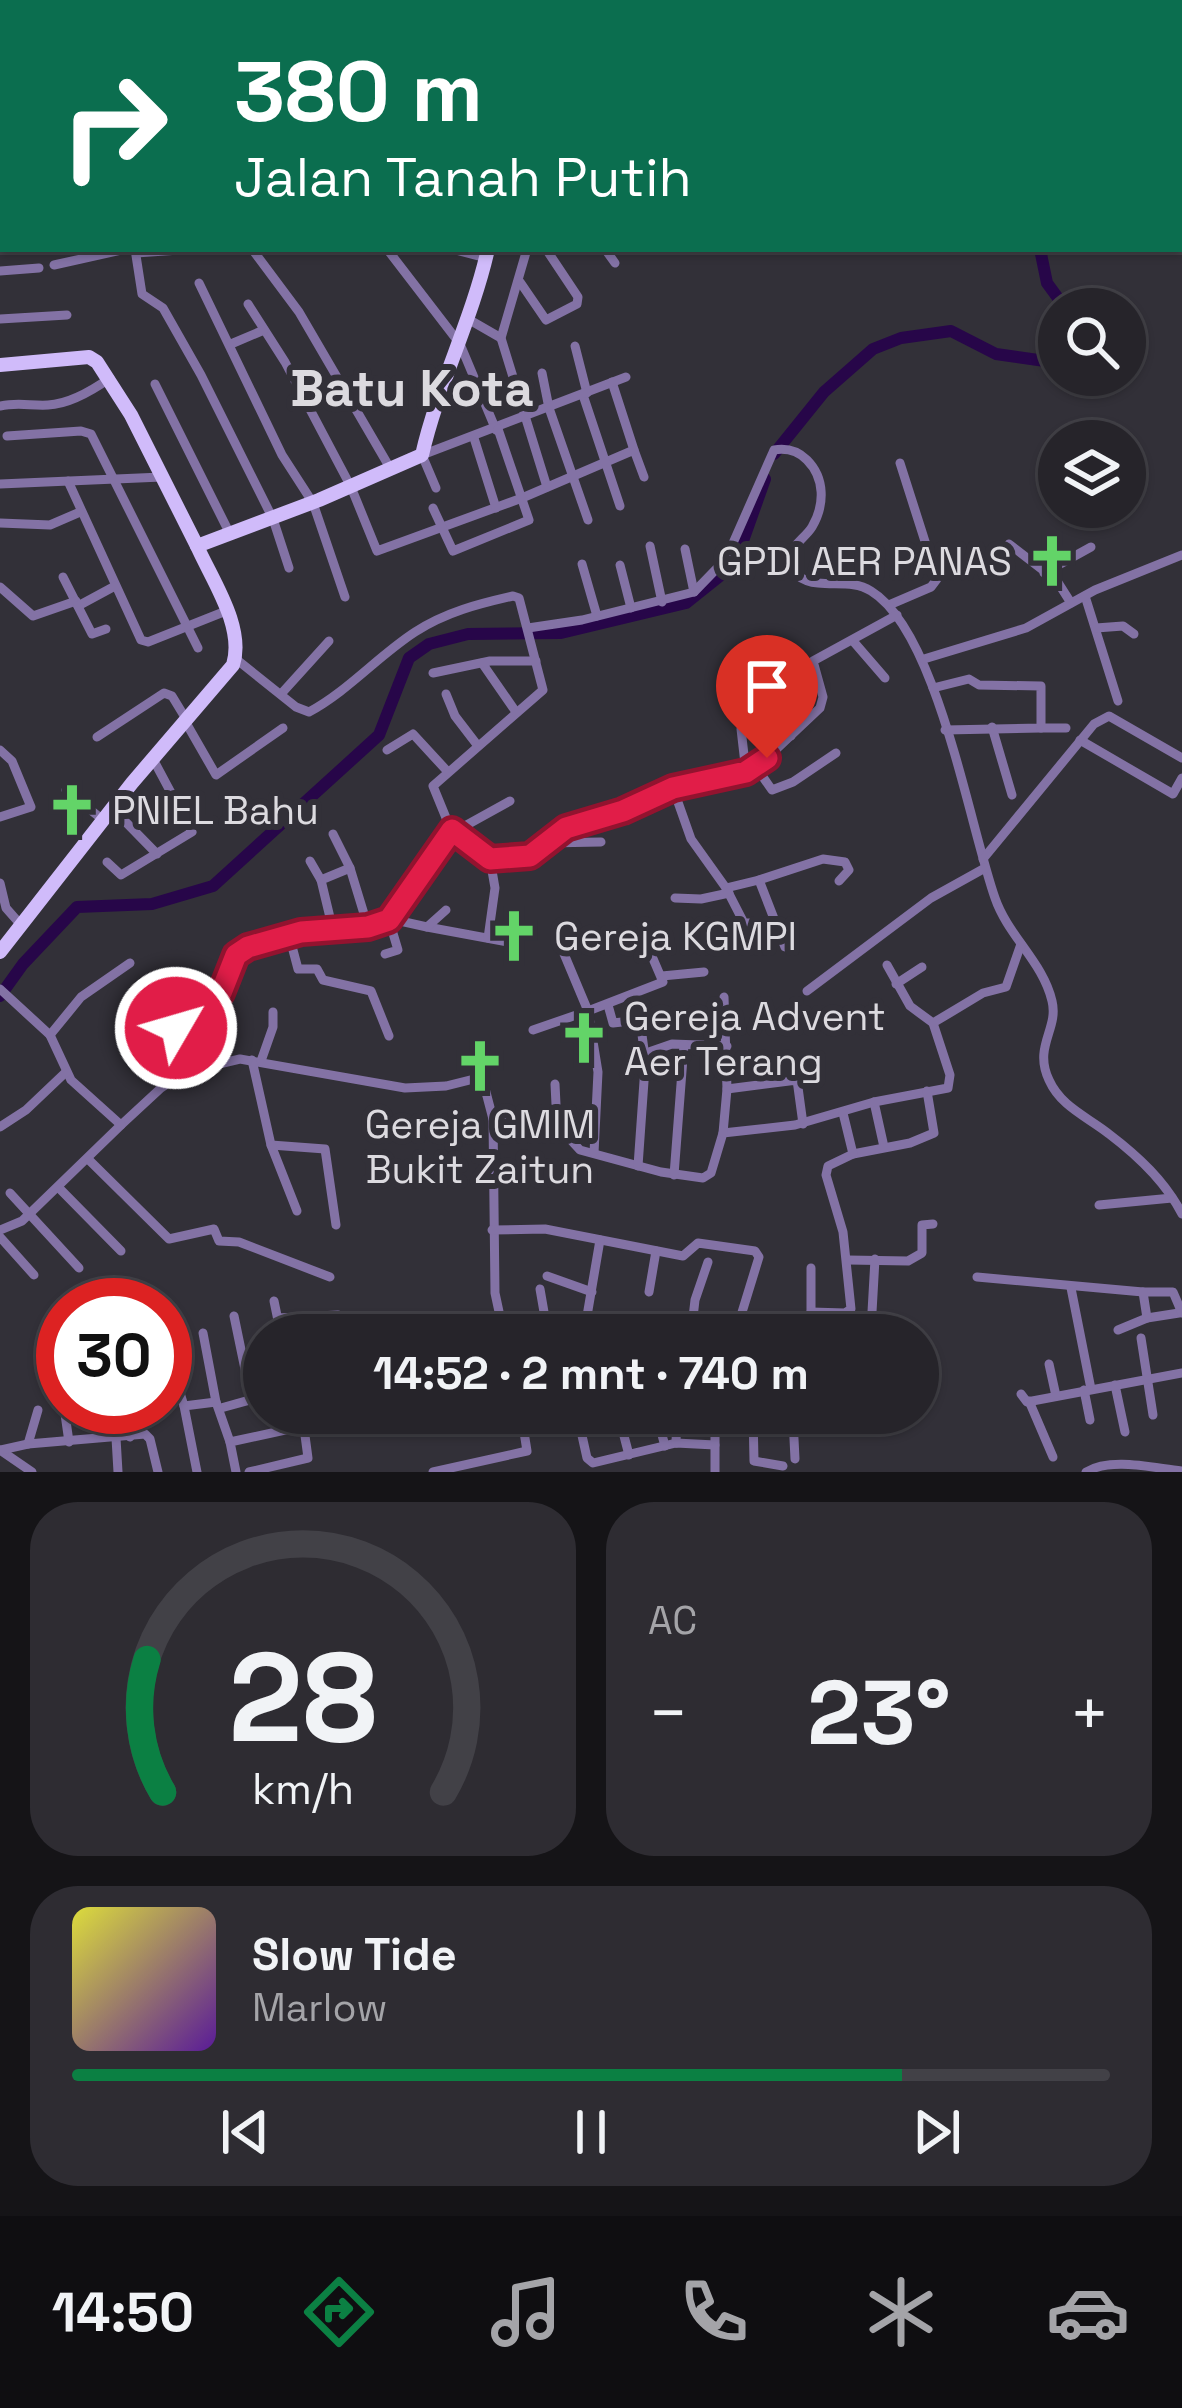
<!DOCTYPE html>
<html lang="id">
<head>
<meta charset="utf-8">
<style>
  body { margin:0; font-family:"Space Grotesk",sans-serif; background:#2e2c32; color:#f1f3f6; height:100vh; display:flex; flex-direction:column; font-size:45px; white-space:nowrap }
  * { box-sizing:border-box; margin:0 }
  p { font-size:39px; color:#a4a4a8 }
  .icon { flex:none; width:66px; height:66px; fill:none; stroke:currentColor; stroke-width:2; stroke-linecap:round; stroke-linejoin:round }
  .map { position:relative; height:1472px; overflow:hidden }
  .drawer { display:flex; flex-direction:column; gap:30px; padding:30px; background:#151417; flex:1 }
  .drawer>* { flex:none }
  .top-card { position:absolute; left:0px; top:0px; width:1182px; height:252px; box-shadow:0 3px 9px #0004,0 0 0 3px #424147; background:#0b6e4f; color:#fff; overflow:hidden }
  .fabs { position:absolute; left:1038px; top:288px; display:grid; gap:24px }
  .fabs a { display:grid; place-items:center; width:108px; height:108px; border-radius:50%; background:#26242a; box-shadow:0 3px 9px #0004,0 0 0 3px #424147; font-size:60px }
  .speed { position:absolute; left:36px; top:1278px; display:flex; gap:24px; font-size:60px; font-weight:700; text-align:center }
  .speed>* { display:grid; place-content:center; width:156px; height:156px; border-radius:50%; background:#26242a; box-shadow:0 3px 9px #0004,0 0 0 3px #424147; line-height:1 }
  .speed .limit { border:18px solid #d22; background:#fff; color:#111 }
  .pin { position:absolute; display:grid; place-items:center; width:102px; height:102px; color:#fff; margin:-123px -51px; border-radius:50% 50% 50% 0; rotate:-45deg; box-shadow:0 0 12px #0007 }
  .pin .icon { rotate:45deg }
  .me { position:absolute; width:132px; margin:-66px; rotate:52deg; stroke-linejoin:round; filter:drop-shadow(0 0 9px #0008) }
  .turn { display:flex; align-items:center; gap:42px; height:252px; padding:0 36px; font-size:54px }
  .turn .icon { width:156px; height:156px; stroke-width:2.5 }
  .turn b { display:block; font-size:84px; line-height:102px }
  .big { font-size:90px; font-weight:700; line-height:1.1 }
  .drawer .widget { flex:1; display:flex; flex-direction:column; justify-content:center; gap:18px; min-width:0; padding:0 42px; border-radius:48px; background:#2e2c32 }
  .drawer .dial { align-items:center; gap:0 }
  .dial svg { height:312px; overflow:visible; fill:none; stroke:#424147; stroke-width:7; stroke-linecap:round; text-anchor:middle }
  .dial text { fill:#f1f3f6; stroke:none }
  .song { display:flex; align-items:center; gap:36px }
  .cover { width:144px; height:144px; border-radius:18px; background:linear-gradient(135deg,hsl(60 70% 55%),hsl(270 70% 35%)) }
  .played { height:12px; border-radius:6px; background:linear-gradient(90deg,#0b8043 80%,#424147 80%) }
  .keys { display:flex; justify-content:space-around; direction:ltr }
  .heat { display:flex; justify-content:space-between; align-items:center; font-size:66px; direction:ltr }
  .drawer .tiles { flex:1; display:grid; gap:30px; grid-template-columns:1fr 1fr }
  .widget:last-child { grid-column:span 2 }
  .trip { position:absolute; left:243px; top:1314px; width:696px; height:120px; border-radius:60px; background:#26242a; box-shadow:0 3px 9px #0004,0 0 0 3px #424147; font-weight:700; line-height:120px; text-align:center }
  .menu { display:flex; height:192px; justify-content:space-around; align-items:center; background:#0f0e11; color:#a4a4a8 }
  .menu .icon { width:84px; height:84px }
  .menu .selected { color:#0b8043 }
  .menu b { font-size:54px; color:#f1f3f6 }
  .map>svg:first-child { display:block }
</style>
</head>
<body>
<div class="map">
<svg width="1182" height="1472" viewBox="0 0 1182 1472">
  <rect width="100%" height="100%" fill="#323038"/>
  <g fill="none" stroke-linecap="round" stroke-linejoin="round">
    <g stroke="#270649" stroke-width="12">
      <polyline points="1103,0 1107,3"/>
      <polyline points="1061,3 1063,0"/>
      <polyline points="1153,3 1154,0"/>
      <polyline points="1040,249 1047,283 1066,309"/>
      <polyline points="774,454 824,392 873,349 901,338 951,331 996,354 1059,363"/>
      <polyline points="0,996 23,964 77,907 152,904 213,886 379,735 409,658 429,644 468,634 561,633 686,603 721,575 739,552 765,479"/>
    </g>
    <g stroke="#8372a5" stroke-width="9">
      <polyline points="7,0 11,3"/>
      <polyline points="136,0 141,3"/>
      <polyline points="260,0 263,3"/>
      <polyline points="879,0 883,3"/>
      <polyline points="940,0 943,3"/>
      <polyline points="68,3 70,0"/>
      <polyline points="123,3 125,0"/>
      <polyline points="176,3 178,0"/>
      <polyline points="237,3 240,0"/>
      <polyline points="413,3 416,0"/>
      <polyline points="801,3 804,0"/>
      <polyline points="843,3 845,0"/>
      <polyline points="0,15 3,12"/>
      <polyline points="0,77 3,74"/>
      <polyline points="0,120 3,121"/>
      <polyline points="0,223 3,224"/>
      <polyline points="135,249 142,294 163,308 201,375 273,519 289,568"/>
      <polyline points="252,249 299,312 390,468"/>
      <polyline points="387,249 460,344 496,430"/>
      <polyline points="452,249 486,258"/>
      <polyline points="527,249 501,338 547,487"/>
      <polyline points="605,249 615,263"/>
      <polyline points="136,253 194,249"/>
      <polyline points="54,265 126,249"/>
      <polyline points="0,271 39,268"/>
      <polyline points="520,282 546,320 577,304 578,297 546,249"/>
      <polyline points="199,283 282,455 313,503 345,597"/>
      <polyline points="248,304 285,362 351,487 377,551 522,498 634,450 644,477"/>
      <polyline points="0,319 67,315"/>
      <polyline points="468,319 501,338"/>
      <polyline points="231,344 264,330"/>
      <polyline points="575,346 587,393"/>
      <polyline points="542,373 549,408 588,520"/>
      <polyline points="612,382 634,450"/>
      <polyline points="155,384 230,534"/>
      <polyline points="583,395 620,506"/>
      <path d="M 0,406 C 18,402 31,406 48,405 C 70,404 93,390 110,378"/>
      <polyline points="7,436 81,431 91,434 198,648"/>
      <polyline points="474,438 496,508"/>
      <polyline points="68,481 141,640 148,642 226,611"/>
      <polyline points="0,484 162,477"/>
      <polyline points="436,488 422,455 626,377"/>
      <polyline points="433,508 453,551 529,520 498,429"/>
      <polyline points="0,523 50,525 80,512"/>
      <polyline points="1009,544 1057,581 1071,603"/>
      <polyline points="650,546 662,602"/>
      <polyline points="685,549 694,592"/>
      <polyline points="582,564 597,616"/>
      <polyline points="620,565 631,608"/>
      <polyline points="1044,573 1091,547"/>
      <polyline points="63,577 92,634 106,629"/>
      <polyline points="0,587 33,616 76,601"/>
      <polyline points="1085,596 1118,701"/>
      <polyline points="889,605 931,587 937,579 900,463"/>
      <polyline points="78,606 115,586"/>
      <path d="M 528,628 L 582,620 L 694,592 L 726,559 L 774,450 C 786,448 797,450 807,460 C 825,478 825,505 812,527 C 806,537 793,544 790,555 C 785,573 805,582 818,583 C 837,585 855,581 871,591 C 937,631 969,824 995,898 C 1008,936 1043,962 1052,1001 C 1059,1029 1033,1046 1049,1080 C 1061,1107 1088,1117 1109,1134 C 1138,1156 1165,1181 1182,1214"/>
      <polyline points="1096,628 1123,626 1134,634"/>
      <polyline points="853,641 885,678"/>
      <path d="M 236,659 L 296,707 L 309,712 C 348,691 378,656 415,632 C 446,612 478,604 513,596 L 519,598 L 543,690 L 433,786 L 451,830"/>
      <polyline points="924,659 1026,628 1095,590 1182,555"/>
      <polyline points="482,663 516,712"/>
      <polyline points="433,673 490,661 536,661"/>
      <polyline points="933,688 969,679 979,685 1041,686 1041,728 945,730"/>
      <polyline points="771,690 780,719 791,736"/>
      <polyline points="281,694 329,641"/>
      <polyline points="446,694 455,716 478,746"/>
      <polyline points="185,721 216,775 283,728"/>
      <polyline points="992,727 1012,795"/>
      <polyline points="1041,728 1066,728"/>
      <polyline points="741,729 746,772"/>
      <polyline points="97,737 164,693 172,696 186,719"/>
      <polyline points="1080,740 1173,794 1182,778"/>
      <polyline points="0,750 12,761 31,807 0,817"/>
      <polyline points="387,750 413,734 448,772"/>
      <polyline points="756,767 772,790 793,782 836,753"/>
      <polyline points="673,788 691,839 726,888 759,880 785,947"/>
      <polyline points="66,790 103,820"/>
      <polyline points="112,808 157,854"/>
      <polyline points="454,832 510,801"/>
      <polyline points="333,834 350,868"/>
      <polyline points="546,843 601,842"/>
      <polyline points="983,859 1094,724 1109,716 1182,758"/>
      <polyline points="310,861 321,880"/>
      <polyline points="107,862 121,875 192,832 153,759"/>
      <polyline points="759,880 823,859 845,862 849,870 839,881"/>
      <polyline points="0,883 6,908 21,925"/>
      <polyline points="726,888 744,923 770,923"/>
      <polyline points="675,898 701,899 729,893"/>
      <polyline points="391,919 451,830 490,859 530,856 566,828 623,811 673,788 746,772 767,758 820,708 823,697 813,661 897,615"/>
      <polyline points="427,927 508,942"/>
      <polyline points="333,930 321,880 350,868 368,927"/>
      <polyline points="289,935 298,969 317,969 323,980 371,991 389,1036"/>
      <polyline points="488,938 495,888 490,859"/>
      <polyline points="385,954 398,950 389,920"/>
      <polyline points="887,965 910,1006 933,1023"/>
      <polyline points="662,976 704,972"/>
      <polyline points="896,984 922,967"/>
      <polyline points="0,989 50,1035 71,1080 121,1125 161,1088 185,1072 240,1059 405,1088 446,1086 482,1077 493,1119 495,1293 504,1335"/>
      <polyline points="807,991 931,898 985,868"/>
      <polyline points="608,1005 613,1023 640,1020 645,1057"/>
      <polyline points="533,1030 588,1011 562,949"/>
      <polyline points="50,1035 81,997 130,963"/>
      <polyline points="252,1060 271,1145 325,1149 336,1225"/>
      <polyline points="261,1061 273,1027 273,1012"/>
      <polyline points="185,1072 177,1051 179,1019 221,993 236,955 248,947 301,932 368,927 391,919 427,927 446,910"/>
      <polyline points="555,1084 557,1125"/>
      <polyline points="727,1089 797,1080 803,1124"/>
      <polyline points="874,1102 884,1147"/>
      <polyline points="493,1119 557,1125 580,1150 661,1172 703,1178 711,1173 723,1133 795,1125 874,1102 948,1088 950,1075 933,1023 983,993 1006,987 1021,944"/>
      <polyline points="0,1127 26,1110 66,1072"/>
      <polyline points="723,1133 727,1089 724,997"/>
      <polyline points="271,1145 297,1211"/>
      <polyline points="594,1153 598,1072 588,1011 663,982 648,947"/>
      <polyline points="853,1154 910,1143 934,1133 927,1091"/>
      <polyline points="88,1159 169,1239 214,1229 219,1241 239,1242 330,1277"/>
      <polyline points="638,1166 646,1053 672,1044 727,1046"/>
      <polyline points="674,1175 684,1045"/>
      <polyline points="59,1188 121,1251"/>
      <polyline points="10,1193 79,1268"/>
      <polyline points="1099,1205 1172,1198"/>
      <polyline points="0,1230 22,1221 121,1125"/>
      <polyline points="492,1230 545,1229 683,1256 698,1243 755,1251 759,1257 735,1335"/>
      <polyline points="0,1237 34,1275"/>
      <polyline points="848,1260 908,1261 922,1253 922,1225 933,1224"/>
      <polyline points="811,1268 811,1312"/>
      <polyline points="547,1276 592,1292"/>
      <polyline points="977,1277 1143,1292"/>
      <polyline points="1071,1288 1091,1389"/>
      <polyline points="540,1289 548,1335"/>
      <polyline points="649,1292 656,1251"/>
      <polyline points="274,1301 281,1335"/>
      <polyline points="105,1304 129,1305"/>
      <polyline points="129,1305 130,1282"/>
      <polyline points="872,1312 875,1259"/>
      <polyline points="234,1316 251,1398"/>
      <polyline points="278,1318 338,1315 344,1335"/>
      <polyline points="1147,1318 1179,1313"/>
      <polyline points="1118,1330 1147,1318 1143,1292 1173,1292 1182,1313"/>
      <polyline points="203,1333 216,1402"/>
      <polyline points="589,1335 587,1316 600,1240"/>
      <polyline points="650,1335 651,1325"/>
      <polyline points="691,1335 695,1300 708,1262"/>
      <polyline points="811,1335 811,1312 845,1313 851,1309 843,1232 826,1175 828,1166 853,1154 843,1113"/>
      <polyline points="1141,1338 1153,1415"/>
      <polyline points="59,1359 62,1395"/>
      <polyline points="1049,1364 1056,1396"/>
      <polyline points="174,1373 184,1406"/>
      <polyline points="1115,1385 1125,1432"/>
      <polyline points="1084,1390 1090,1420"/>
      <polyline points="1021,1394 1027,1402 1182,1373"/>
      <polyline points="1029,1401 1053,1457"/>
      <polyline points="64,1407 69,1442"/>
      <polyline points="124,1407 130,1437"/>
      <polyline points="221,1408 264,1396"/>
      <polyline points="577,1413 587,1458 593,1463 676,1443 715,1445"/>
      <polyline points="618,1413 629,1455"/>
      <polyline points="656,1413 665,1446"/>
      <polyline points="715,1413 715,1472"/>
      <polyline points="753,1413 754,1461 783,1466"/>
      <polyline points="784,1413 793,1419 795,1459"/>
      <polyline points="116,1438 118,1472"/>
      <polyline points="676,1443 677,1413"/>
      <polyline points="28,1444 38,1410"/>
      <polyline points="0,1450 32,1472"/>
      <polyline points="1,1450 28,1444 145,1434 150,1439 158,1472"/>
      <polyline points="197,1472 184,1406 216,1402 230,1442"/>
      <polyline points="236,1472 230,1442 354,1415 357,1424 366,1426 435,1413"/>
      <polyline points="249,1472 308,1458 302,1413"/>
      <polyline points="433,1472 527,1451 521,1413"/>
      <path d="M 1086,1472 C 1111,1457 1153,1468 1182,1471"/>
    </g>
    <g stroke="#d0bbfa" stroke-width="14">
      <polyline points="518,0 518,3"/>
      <polyline points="322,3 325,0"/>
      <polyline points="0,161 3,161"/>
      <polyline points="0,365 89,357 97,362 131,415 197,546"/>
      <path d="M 0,952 L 132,783 L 233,665 C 245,627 212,580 197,546 L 319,500 L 422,455 C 438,385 472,320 488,249"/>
    </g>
  </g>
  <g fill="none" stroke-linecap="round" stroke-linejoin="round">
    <g stroke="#92132f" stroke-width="30">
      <polyline id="route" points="176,1028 185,1012 221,993 236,955 248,947 301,932 368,927 389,920 452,830 490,859 530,856 566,828 623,811 673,788 746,772 767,758"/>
    </g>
    <use href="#route" stroke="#e11d48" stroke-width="21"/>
  </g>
  <defs>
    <g id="church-bare" transform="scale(4.14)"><path d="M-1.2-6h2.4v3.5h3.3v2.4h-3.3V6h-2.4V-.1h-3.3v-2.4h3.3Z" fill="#63d468" stroke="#323038" stroke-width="2.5" paint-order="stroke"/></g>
  </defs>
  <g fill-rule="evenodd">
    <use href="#church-bare" x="1052" y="561"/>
    <use href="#church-bare" x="72" y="810"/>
    <use href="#church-bare" x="514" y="936"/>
    <use href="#church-bare" x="584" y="1038"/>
    <use href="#church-bare" x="480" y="1066"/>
  </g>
  <g text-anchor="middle" stroke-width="12" stroke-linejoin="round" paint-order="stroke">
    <g font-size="39" fill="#dcdadf" stroke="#323038" text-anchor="start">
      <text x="1012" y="575" text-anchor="end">GPDI AER PANAS</text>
      <text x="112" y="824">PNIEL Bahu</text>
      <text x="554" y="950">Gereja KGMPI</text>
      <text x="624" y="1030">Gereja Advent<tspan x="624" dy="45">Aer Terang</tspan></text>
      <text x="480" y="1138" text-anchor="middle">Gereja GMIM<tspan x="480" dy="45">Bukit Zaitun</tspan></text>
    </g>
    <g font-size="51" font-weight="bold" fill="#dcdadf" stroke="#323038">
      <text x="412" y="406">Batu Kota</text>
    </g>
  </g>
</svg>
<div class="fabs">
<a><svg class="icon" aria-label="search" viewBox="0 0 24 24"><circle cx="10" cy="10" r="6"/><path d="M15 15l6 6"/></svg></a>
<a><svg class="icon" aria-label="layers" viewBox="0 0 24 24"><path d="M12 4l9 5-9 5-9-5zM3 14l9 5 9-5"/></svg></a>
</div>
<div class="speed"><div class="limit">30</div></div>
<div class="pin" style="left:767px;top:758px;background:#d93025"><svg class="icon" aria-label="arrive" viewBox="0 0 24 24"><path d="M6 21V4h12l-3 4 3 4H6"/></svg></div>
<svg class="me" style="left:176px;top:1028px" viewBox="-20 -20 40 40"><circle r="17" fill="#e11d48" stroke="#fff" stroke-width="3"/><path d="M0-11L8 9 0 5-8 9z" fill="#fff"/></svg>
<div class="trip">14:52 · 2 mnt · 740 m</div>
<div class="top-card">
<div class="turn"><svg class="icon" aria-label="right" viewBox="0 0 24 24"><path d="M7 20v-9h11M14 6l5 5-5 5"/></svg><div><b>380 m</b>Jalan Tanah Putih</div></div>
</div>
</div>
<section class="drawer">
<div class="tiles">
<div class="widget dial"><svg viewBox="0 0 100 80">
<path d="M14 69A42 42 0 1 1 86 69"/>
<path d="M14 69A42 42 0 0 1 10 35" stroke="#0b8043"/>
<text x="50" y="56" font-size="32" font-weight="700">28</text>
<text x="50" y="72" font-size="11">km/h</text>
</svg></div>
<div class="widget"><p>AC</p>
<div class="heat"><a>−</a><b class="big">23°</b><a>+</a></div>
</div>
<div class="widget">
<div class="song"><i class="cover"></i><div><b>Slow Tide</b><p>Marlow</p></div></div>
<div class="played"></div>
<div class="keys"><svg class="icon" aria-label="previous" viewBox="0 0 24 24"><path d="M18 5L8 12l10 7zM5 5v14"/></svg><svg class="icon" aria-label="pause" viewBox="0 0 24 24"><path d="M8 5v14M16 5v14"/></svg><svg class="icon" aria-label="next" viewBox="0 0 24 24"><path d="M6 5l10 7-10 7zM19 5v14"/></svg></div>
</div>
</div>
</section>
<nav class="menu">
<b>14:50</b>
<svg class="icon selected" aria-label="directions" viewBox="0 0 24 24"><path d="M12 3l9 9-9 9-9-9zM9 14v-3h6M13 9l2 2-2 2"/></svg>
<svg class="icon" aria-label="music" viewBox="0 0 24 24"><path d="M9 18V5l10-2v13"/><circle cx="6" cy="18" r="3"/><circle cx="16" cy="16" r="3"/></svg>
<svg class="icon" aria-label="phone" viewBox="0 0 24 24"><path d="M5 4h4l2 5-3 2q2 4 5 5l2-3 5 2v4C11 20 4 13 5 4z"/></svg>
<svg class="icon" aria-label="climate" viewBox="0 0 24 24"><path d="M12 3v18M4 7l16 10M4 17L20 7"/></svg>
<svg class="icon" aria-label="car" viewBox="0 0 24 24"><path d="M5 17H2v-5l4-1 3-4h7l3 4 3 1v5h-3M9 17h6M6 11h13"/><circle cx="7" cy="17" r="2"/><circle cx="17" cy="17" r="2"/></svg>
</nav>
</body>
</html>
